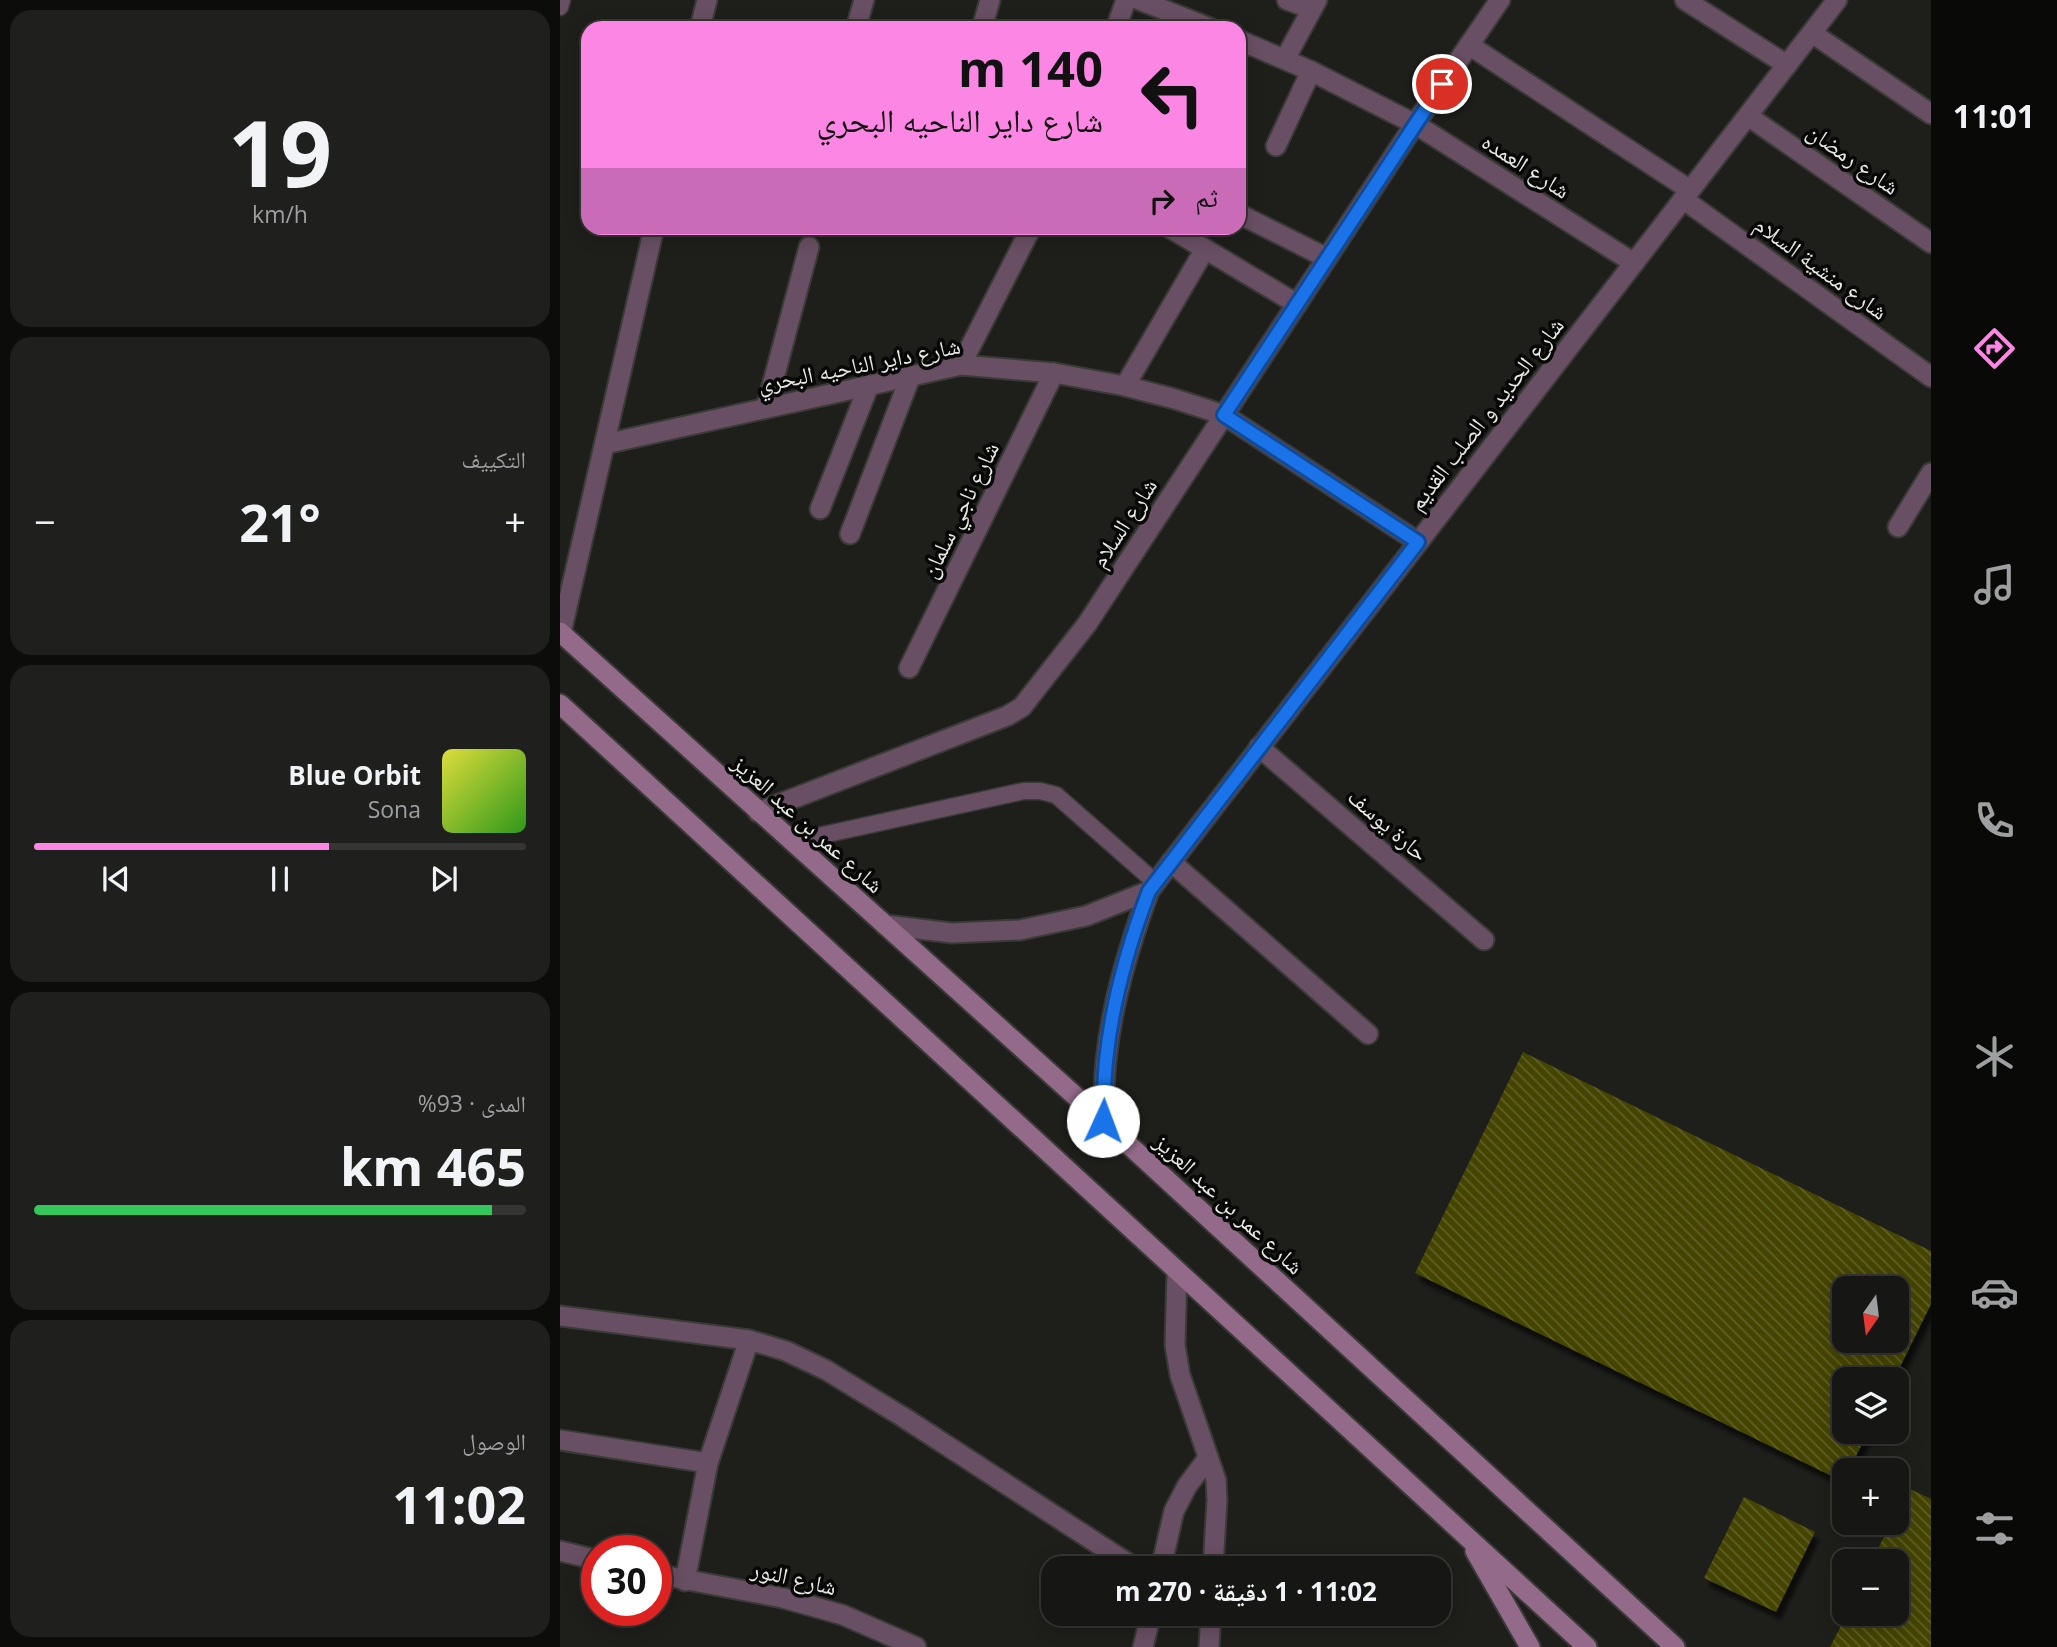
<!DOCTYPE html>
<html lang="ar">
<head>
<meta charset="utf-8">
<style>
  body { margin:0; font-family:"Open Sans","Noto Naskh Arabic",sans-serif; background:#1f1f1d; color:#f1f3f6; direction:rtl; height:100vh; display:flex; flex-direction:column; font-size:26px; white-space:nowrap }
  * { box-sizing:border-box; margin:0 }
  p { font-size:23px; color:#9e9fa0 }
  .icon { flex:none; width:38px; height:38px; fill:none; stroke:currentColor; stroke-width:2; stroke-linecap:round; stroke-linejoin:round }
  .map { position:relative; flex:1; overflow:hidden; direction:ltr }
  .panel { display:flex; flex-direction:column; gap:10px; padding:10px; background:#0c0c0b; width:560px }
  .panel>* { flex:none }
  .guide { position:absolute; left:21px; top:21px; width:665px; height:214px; border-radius:21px; box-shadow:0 4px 18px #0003,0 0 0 2px #353534; direction:rtl; background:#fc86e4; color:#111; overflow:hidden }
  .needle { width:46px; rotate:194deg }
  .tools { position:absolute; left:1272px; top:1276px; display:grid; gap:14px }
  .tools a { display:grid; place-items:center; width:77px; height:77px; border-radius:14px; background:#161614; box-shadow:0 4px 18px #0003,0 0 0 2px #353534; font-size:35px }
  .speed { position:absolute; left:21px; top:1535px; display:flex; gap:14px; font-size:35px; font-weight:700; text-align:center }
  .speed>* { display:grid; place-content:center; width:91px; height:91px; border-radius:50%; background:#161614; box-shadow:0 4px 18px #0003,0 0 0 2px #353534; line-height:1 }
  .speed .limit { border:10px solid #d22; background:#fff; color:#111 }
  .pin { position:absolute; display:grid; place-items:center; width:60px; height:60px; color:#fff; margin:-30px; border:4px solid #fff; border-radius:50%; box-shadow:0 2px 7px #0007 }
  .me { position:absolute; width:77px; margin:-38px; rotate:2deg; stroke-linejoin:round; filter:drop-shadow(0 0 5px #0008) }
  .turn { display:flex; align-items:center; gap:24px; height:147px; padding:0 28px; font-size:32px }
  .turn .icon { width:91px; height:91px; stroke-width:2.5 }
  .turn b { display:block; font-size:49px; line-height:60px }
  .then { display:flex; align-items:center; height:66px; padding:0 28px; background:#0003; gap:14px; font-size:26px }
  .big { font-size:52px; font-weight:700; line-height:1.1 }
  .panel .card { flex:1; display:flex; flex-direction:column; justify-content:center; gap:10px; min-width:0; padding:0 24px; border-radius:21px; background:#1f1f1d }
  .panel .dial { align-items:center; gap:0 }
  .dial b { font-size:91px; line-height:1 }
  .song { display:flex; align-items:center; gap:21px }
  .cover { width:84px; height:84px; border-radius:10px; background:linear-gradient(135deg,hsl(60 70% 55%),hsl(110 70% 35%)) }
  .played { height:7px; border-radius:4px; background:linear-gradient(90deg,#fc86e4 60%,#353534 60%) }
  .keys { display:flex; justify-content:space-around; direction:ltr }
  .heat { display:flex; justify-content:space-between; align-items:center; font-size:38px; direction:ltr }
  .charge { height:10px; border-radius:5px; background:linear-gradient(90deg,#34c759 93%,#353534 0) }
  .trip { position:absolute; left:481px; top:1556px; width:410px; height:70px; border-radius:21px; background:#161614; box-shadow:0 4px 18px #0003,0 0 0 2px #353534; font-weight:700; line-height:70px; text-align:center; direction:rtl }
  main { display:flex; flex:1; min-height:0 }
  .tab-bar { display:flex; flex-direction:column; width:126px; justify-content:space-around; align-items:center; background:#090908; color:#9e9fa0 }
  .tab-bar .icon { width:49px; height:49px }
  .tab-bar .current { color:#fc86e4 }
  .tab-bar b { font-size:32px; color:#f1f3f6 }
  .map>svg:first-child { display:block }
</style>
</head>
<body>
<main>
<nav class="tab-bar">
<b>11:01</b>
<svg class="icon current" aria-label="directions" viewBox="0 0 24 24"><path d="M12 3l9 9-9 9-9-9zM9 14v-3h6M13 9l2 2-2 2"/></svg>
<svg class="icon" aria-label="music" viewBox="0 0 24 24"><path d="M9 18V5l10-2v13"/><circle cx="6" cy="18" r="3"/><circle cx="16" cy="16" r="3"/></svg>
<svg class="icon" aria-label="phone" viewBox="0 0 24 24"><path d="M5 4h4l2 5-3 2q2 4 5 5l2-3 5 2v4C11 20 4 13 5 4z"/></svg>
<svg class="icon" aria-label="climate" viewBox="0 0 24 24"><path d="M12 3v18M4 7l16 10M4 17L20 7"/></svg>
<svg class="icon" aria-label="car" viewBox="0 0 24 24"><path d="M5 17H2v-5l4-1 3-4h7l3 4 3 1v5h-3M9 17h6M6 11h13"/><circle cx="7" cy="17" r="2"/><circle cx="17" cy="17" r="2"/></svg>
<svg class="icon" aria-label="filters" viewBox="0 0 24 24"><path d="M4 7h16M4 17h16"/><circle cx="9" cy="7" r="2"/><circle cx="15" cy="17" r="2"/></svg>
</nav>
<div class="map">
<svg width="1371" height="1647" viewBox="0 0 1371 1647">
  <defs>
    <pattern id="building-back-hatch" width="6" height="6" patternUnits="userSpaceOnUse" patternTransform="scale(1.75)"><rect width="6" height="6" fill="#444502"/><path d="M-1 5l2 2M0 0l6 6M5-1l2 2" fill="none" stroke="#5f6027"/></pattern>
    <filter id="shadow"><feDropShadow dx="4.5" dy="8" stdDeviation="2" flood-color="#0009"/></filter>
  </defs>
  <rect width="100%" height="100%" fill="#1e1e1b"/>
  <g fill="url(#building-back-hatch)" fill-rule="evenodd" filter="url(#shadow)">
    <path d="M 963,1052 L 1371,1251 L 1371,1304 L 1334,1379 L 1284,1379 L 1284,1432 L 1308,1432 L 1289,1470 L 1284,1470 L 1284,1482 L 855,1273 ZM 1284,1288 L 1337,1288 L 1337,1340 L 1284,1340 Z"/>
    <polygon points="1348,1488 1371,1499 1371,1647 1270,1647 1287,1614 1337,1614 1337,1561 1312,1561 1331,1522 1337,1522 1337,1510"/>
    <polygon points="1184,1497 1255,1532 1216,1612 1144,1578"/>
  </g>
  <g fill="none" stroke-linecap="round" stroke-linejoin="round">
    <g stroke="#3a3a37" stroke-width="19">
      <g id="service">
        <polyline points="0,7 2,0"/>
        <polyline points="231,842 464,791 480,791 496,795 595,882"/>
      </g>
    </g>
    <g stroke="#3a3a37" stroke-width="23">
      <g id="minor">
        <polyline points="579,0 650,28"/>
        <polyline points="727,0 752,9"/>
        <polyline points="1125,0 1227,65"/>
        <polyline points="140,28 147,0"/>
        <polyline points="296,28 304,0"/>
        <polyline points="422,28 430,0"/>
        <polyline points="556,28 566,0"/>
        <polyline points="1252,33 1371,114"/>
        <polyline points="679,40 751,71 855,124 1074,263"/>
        <polyline points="909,45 1130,190"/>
        <polyline points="725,59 757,0"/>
        <polyline points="1188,116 1371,243"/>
        <polyline points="716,146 751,71"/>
        <polyline points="1123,199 1371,377"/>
        <polyline points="679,214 767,258"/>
        <polyline points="610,228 737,304"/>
        <polyline points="401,365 471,228"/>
        <polyline points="565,386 645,249"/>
        <polyline points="206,408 249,247"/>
        <polyline points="45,444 401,365 494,373 565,386 615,399 664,415 858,542"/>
        <polyline points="260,509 309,385"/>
        <polyline points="1338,527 1371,473"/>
        <polyline points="290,534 351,375"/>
        <polyline points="1,633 94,228"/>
        <polyline points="349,668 494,373"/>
        <polyline points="699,747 924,940"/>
        <polyline points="198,812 447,716 462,707 527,624 855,124 940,0"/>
        <polyline points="611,862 808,1034"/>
        <polyline points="325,925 392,933 460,930 526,916 589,891"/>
        <path d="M 543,1121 C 544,1101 544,1080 546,1061 C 552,1002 569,946 589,891 L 1277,0"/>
        <polyline points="617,1272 615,1345 620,1375 656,1480 657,1500 653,1568"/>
        <polyline points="0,1316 189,1340 226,1351 266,1370 343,1417 575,1568"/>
        <polyline points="0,1440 148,1463"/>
        <polyline points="0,1551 37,1560"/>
        <polyline points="601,1568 614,1511 627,1486 648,1458"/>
        <polyline points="96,1574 223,1598 283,1615 356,1647"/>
        <polyline points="125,1581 148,1463 189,1340"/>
        <polyline points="583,1647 591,1614"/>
        <polyline points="649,1647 651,1614"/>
      </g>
    </g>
    <g stroke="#3a3a37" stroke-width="23">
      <g id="secondary">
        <polyline points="0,632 543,1121 1115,1647"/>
        <polyline points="0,704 1027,1647"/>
        <polyline points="915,1551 970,1647"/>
      </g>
    </g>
    <use href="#service" stroke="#694f63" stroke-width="16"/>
    <use href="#minor" stroke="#694f63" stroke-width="19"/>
    <use href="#secondary" stroke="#946a8a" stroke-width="19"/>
  </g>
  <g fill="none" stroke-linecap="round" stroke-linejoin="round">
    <g stroke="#114b97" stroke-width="18">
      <path id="route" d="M 543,1121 C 544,1101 544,1080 546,1061 C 552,1002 568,946 589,891 L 858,542 L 664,415 L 882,84"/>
    </g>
    <use href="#route" stroke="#1a73e8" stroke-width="12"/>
  </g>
  <g text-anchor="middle" stroke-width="7" stroke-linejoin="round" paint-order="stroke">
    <g font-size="23" fill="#e8e9e6" stroke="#080807">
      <text transform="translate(1293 159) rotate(35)" y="8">شارع رمضان</text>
      <text transform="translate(966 166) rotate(33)" y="8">شارع العمده</text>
      <text transform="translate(1261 268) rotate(36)" y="8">شارع منشية السلام</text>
      <text transform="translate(299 365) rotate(-11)" y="8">شارع داير الناحيه البحري</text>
      <text transform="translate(926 414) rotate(-52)" y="8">شارع الحديد و الصلب القديم</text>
      <text transform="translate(400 510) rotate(-64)" y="8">شارع ناجي سلمان</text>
      <text transform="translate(564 523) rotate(-57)" y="8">شارع السلام</text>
      <text transform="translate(248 824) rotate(42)" y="8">شارع عمر بن عبد العزيز</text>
      <text transform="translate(828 825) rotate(41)" y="8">حارة يوسف</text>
      <text transform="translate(669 1204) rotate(43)" y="8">شارع عمر بن عبد العزيز</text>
      <text transform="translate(234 1578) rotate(13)" y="8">شارع النور</text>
    </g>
  </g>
</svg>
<div class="tools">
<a><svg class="needle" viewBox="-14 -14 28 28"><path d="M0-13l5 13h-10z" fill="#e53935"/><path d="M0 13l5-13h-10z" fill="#9e9fa0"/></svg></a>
<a><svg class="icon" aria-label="layers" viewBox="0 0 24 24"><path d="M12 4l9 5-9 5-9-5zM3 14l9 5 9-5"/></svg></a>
<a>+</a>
<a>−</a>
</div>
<div class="speed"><div class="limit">30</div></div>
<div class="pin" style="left:882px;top:84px;background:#d93025"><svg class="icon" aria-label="arrive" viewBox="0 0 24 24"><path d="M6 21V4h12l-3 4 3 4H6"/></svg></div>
<svg class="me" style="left:543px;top:1121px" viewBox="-20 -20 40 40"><circle r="19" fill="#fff"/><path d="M0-13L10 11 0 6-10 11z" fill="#1a73e8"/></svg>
<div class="trip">11:02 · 1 دقيقة · 270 m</div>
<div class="guide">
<div class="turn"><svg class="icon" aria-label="left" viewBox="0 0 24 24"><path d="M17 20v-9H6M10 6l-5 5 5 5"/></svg><div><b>140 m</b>شارع داير الناحيه البحري</div></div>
<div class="then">ثم<svg class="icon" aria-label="right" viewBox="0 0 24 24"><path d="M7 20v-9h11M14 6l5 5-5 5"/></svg></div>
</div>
</div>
<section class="panel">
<div class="card dial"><b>19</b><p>km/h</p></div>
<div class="card"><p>التكييف</p>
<div class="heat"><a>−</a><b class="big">21°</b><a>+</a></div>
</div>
<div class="card">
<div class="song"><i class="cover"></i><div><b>Blue Orbit</b><p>Sona</p></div></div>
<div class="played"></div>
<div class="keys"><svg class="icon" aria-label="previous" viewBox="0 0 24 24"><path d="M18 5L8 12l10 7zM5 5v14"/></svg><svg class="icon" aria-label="pause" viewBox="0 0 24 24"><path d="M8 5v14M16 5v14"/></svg><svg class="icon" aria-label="next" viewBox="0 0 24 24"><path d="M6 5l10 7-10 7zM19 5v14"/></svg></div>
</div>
<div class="card"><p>المدى · 93%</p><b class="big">465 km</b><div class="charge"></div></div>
<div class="card"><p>الوصول</p><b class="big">11:02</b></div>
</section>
</main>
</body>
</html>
